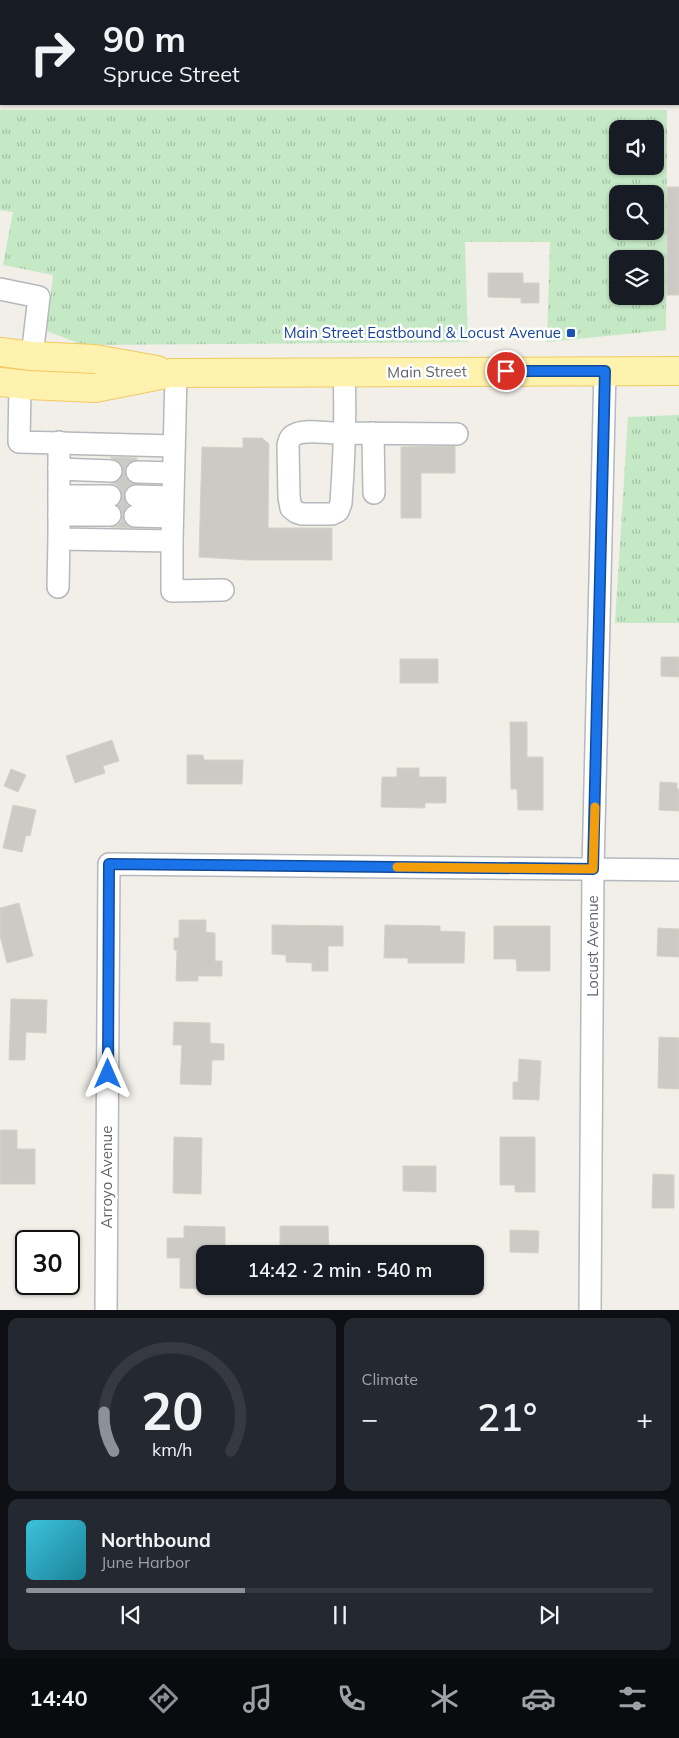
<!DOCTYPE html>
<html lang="en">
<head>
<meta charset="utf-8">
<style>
  body { margin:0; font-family:Mulish,sans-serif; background:#242831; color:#f1f3f6; height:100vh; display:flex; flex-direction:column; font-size:19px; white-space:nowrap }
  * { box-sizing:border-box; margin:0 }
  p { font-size:16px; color:#9ea1a6 }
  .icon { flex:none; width:28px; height:28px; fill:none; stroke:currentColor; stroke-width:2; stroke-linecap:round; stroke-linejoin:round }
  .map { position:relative; height:1310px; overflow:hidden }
  .drawer { display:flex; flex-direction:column; gap:8px; padding:8px; background:#0d0f14; flex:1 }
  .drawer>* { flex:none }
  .guide { position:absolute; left:0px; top:0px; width:680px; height:105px; box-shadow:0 1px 4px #0004; background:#171b24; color:#f1f3f6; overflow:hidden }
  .fabs { position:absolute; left:609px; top:120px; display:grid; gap:10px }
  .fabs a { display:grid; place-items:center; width:55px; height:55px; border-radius:10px; background:#171b24; box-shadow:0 1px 4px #0004; font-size:25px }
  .speed { position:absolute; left:15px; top:1230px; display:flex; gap:10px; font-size:25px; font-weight:700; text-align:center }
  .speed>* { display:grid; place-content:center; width:65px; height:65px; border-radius:50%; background:#171b24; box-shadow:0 1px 4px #0004; line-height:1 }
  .speed .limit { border:2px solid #111; border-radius:8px; background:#fff; color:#111 }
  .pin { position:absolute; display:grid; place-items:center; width:42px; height:42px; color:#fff; margin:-21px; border:2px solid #fff; border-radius:50%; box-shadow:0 1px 5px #0007 }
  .me { position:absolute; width:55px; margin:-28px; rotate:0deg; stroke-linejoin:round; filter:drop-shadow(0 0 4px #0008) }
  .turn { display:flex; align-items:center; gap:18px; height:105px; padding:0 20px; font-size:22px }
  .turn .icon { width:65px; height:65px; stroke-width:2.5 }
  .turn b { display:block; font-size:35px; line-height:42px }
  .big { font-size:38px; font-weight:600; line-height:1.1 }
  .drawer .widget { flex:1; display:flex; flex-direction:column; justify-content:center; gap:8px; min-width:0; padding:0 18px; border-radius:10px; background:#242831 }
  .drawer .dial { align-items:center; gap:0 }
  .dial svg { height:130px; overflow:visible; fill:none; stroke:#363941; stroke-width:7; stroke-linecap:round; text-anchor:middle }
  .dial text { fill:#f1f3f6; stroke:none }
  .song { display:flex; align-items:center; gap:15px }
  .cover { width:60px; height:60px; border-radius:8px; background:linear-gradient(135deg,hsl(190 70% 55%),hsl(190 70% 35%)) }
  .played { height:5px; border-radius:2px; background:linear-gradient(90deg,#8c9099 35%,#363941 35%) }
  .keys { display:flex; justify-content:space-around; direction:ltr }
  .heat { display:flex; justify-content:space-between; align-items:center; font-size:28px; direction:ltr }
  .drawer .tiles { flex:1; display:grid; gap:8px; grid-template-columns:1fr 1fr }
  .widget:last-child { grid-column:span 2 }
  .trip { position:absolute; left:196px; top:1245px; width:288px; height:50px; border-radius:10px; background:#171b24; box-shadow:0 1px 4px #0004; font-weight:600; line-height:50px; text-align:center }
  .tab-bar { display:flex; height:80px; justify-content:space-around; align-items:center; background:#090b0e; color:#9ea1a6 }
  .tab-bar .icon { width:35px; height:35px }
  .tab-bar .active { color:#8c9099 }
  .tab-bar b { font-size:22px; color:#f1f3f6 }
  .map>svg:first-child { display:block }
</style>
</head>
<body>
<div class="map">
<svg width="679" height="1311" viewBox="0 0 679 1311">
  <defs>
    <pattern id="grass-tufts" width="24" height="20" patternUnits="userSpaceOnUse" patternTransform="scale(1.25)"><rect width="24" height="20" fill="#c5e8c5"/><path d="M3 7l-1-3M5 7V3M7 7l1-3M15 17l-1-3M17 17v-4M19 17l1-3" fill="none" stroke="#a3c0a4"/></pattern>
  </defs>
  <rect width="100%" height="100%" fill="#f1efe8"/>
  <g fill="url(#grass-tufts)" fill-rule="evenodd">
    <path d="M 0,110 L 667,110 L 666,330 L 547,342 L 550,242 L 465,242 L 468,342 L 83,345 L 47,331 L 53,275 L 3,265 L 13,212 L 0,210 ZM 618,129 L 655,129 L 655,166 L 618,166 ZM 618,194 L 655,194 L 655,231 L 618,231 ZM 618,259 L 655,259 L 655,296 L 618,296 Z"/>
    <polygon points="679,415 679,623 615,623 628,417"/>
  </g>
  <g fill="#cccac5" stroke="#d6d1c6">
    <rect x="667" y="187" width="12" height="108"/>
    <polygon points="488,273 523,273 523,283 539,283 539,303 521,303 521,298 488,297"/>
    <polygon points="243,438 262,438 269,444 268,528 332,528 332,560 248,560 199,557 202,447 243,448"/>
    <polygon points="455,446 455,473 421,473 421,518 401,518 401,447"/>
    <polygon points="111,457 137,458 137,460 132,461 127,465 125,471 126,478 134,484 130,485 126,489 124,495 125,501 128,506 125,509 123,515 124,522 128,526 132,528 111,527 116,526 121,522 122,515 121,509 118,506 121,502 122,496 121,490 117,485 111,483 116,482 121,478 123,471 122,465 117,460 111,458"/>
    <polygon points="661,657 679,657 679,677 661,676"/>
    <rect x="400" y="659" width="38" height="24"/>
    <polygon points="510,722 527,722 527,757 543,757 543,810 518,810 517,789 511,789"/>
    <polygon points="112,740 119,761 103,766 105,773 75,783 66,756"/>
    <polygon points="187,755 203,755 204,760 243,760 242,784 187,784"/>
    <polygon points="397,768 419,768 419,777 446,777 446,803 425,803 425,808 381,807 382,777 397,777"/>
    <polygon points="11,769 26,775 18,792 4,786"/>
    <polygon points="660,782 677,783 677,789 679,789 679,811 659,810"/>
    <polygon points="13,805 36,810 30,836 26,835 22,852 3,848"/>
    <polygon points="19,903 33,956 7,963 0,936 0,908"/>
    <polygon points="179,920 206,920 206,932 215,933 215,961 222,961 222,976 198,976 198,981 176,981 177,950 174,950 174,938 179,938"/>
    <polygon points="272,925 343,926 343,946 328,946 328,971 312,971 312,963 286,962 286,955 272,954"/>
    <polygon points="385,925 440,926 440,931 465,932 464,963 408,963 408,958 384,958"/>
    <polygon points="494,926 550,926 550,971 517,971 516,959 494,959"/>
    <polygon points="658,928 679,929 679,957 657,956"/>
    <polygon points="11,999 47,1000 46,1033 26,1032 25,1060 9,1060"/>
    <polygon points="174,1022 210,1023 210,1043 224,1044 224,1060 212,1060 211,1085 180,1084 182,1045 173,1045"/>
    <polygon points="659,1037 679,1038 679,1089 658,1088"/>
    <polygon points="519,1059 541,1061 539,1100 513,1099 513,1082 518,1082"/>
    <polygon points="0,1130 17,1130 17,1149 35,1149 35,1184 0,1184"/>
    <polygon points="174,1137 202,1138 201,1194 173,1193"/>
    <polygon points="500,1137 535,1137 535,1192 515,1192 515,1185 500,1185"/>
    <polygon points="403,1166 436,1166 436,1192 403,1191"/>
    <polygon points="653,1174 674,1175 674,1208 652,1208"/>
    <polygon points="184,1226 225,1227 225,1254 205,1254 205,1289 180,1288 180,1258 167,1258 167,1238 184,1238"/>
    <polygon points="280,1226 328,1226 329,1254 280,1254"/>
    <polygon points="510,1230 539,1231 538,1253 510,1252"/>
  </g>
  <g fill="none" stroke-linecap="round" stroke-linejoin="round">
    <g stroke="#b5b8bc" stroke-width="24">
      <g id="minor">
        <polyline points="0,289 39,297 32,356"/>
        <polyline points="176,373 172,541 172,591 223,590"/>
        <path d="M 344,373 C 346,416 344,460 341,503 L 338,511 L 332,514 L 302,514 L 296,512 L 291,508 L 289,497 L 288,445 C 289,441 290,437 294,435 C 305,429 324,433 336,433 C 376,433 416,434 457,434"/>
        <polyline points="20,384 19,442 174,446"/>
        <polyline points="373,433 374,493"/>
        <polyline points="59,442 59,539 172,541"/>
        <polyline points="59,469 111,471"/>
        <polyline points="137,472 173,473"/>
        <polyline points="59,496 110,496"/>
        <polyline points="136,496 172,497"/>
        <polyline points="59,515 110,515"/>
        <polyline points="135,516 172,517"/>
        <polyline points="58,587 59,539"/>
        <polyline points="106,1311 109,864 679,870"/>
        <polyline points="590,1311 593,869 605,371"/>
      </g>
    </g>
    <g stroke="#f2c960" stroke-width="30">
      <g id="major">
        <polyline points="0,352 32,356 95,359 157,370"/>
        <polyline points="0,382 28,385 95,388 171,373 679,371"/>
      </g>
    </g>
    <use href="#minor" stroke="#fff" stroke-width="21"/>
    <use href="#major" stroke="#fff2af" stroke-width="28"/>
  </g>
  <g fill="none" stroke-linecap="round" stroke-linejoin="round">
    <g stroke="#114b97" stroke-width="12">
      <polyline id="route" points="108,1074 109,864 593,869 605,371 506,371"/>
    </g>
    <use href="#route" stroke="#1a73e8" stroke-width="9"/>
    <polyline stroke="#f59e0b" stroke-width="9" points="397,867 593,869 595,807"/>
  </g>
  <rect fill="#1a4fb4" stroke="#fff" stroke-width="2" x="566" y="328" width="10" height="10" rx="2.5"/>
  <g text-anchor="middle" stroke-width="5" stroke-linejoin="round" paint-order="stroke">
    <g font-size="15" fill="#164399" stroke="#fff" text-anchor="end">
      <text x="561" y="338">Main Street Eastbound &amp; Locust Avenue</text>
    </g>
    <g font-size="15" fill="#5f6368" stroke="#fff">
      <text transform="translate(427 372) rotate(-1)" y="5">Main Street</text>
      <text transform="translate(593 946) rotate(-90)" y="5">Locust Avenue</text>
      <text transform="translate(107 1177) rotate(-90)" y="5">Arroyo Avenue</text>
    </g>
  </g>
</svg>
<div class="fabs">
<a><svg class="icon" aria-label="sound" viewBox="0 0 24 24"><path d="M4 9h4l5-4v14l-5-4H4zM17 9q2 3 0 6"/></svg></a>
<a><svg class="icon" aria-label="search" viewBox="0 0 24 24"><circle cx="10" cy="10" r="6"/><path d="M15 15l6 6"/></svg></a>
<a><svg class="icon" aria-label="layers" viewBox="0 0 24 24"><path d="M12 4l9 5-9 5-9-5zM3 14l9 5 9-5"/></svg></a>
</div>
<div class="speed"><div class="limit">30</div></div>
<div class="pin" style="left:506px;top:371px;background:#d93025"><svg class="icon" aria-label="arrive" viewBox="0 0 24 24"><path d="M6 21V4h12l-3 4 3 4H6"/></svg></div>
<svg class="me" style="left:108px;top:1074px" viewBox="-20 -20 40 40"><path d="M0-17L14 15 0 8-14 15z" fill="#1a73e8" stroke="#fff" stroke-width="4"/></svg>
<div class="trip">14:42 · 2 min · 540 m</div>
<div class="guide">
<div class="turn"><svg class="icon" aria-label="right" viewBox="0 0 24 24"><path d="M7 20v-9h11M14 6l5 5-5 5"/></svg><div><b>90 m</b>Spruce Street</div></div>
</div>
</div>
<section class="drawer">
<div class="tiles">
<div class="widget dial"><svg viewBox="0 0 100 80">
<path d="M14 69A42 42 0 1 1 86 69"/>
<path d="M14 69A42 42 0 0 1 8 45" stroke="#8c9099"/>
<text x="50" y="56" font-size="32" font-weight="700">20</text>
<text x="50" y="72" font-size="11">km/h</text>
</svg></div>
<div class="widget"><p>Climate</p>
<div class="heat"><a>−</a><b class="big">21°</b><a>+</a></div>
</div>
<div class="widget">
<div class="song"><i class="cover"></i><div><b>Northbound</b><p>June Harbor</p></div></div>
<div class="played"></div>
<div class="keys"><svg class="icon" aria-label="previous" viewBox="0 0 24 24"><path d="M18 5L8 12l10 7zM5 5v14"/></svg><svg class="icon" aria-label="pause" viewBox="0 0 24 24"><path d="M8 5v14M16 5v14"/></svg><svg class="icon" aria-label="next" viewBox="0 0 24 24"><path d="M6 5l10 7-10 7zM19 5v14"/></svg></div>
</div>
</div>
</section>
<nav class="tab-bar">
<b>14:40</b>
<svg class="icon active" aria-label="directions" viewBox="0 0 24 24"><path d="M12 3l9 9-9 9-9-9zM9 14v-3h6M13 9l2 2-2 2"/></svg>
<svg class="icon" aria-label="music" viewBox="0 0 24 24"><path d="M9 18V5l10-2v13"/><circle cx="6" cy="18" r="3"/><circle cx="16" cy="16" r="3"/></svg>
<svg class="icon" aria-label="phone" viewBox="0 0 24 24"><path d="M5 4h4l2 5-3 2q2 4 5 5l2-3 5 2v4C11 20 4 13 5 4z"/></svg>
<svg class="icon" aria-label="climate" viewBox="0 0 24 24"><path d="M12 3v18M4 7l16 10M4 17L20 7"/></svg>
<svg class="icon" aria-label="car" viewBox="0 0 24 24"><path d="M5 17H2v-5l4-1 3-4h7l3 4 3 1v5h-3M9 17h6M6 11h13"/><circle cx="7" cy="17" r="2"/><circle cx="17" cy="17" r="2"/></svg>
<svg class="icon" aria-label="filters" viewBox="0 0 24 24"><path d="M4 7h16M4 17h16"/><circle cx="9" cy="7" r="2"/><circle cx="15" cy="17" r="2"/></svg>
</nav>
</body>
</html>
